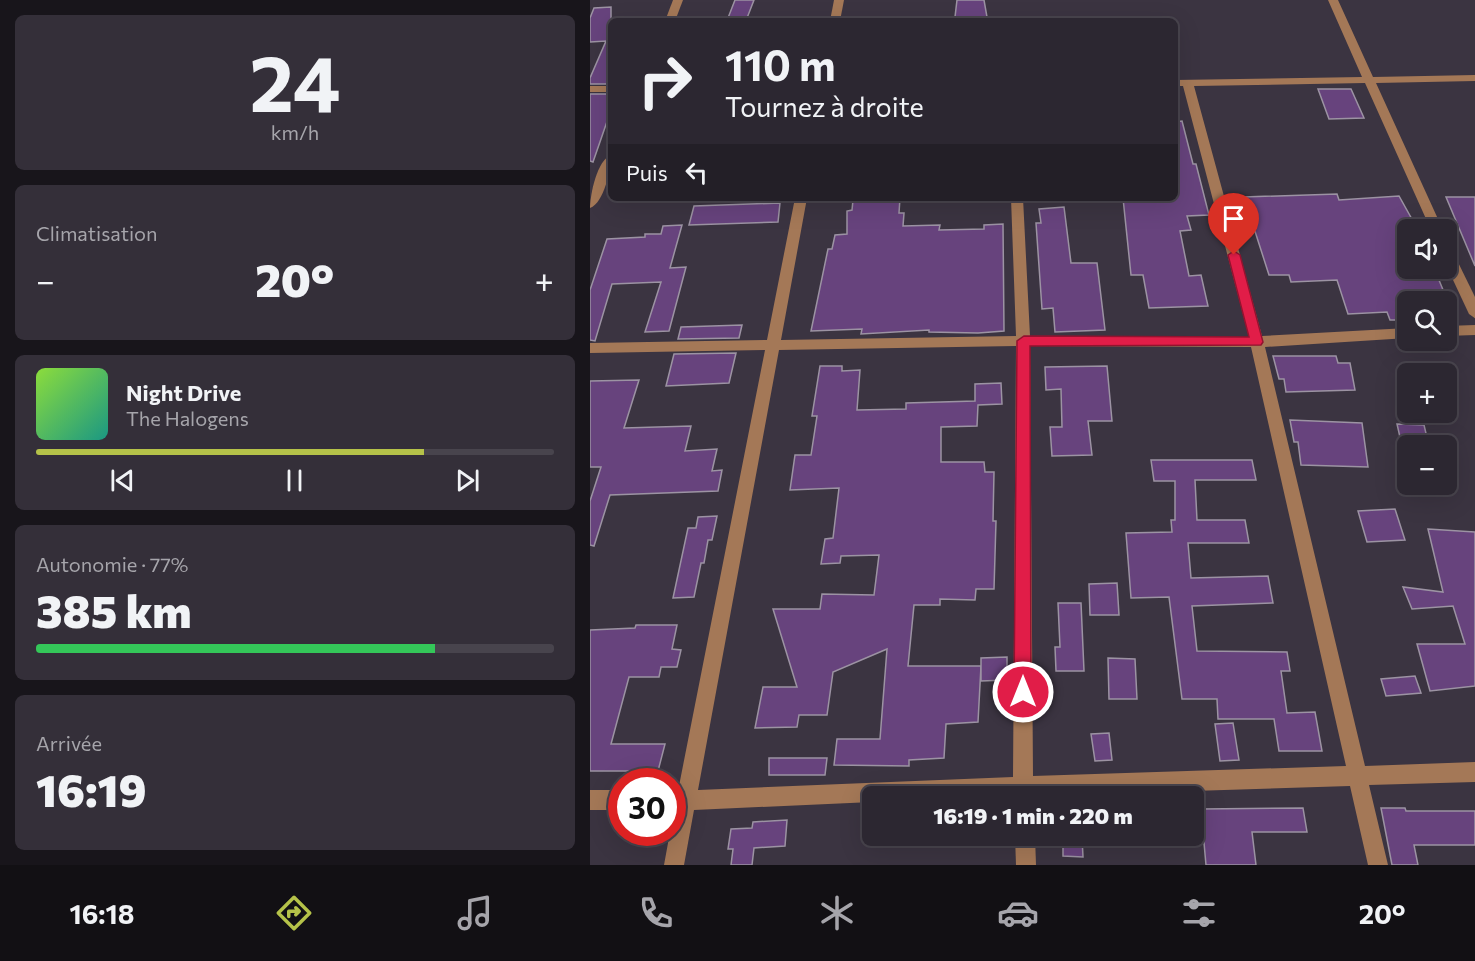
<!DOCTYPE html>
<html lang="fr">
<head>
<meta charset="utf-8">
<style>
  body { margin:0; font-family:Commissioner,sans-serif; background:#342f39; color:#f1f3f6; height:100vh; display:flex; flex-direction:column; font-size:22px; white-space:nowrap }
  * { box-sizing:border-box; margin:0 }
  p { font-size:20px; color:#a6a5ab }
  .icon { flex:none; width:33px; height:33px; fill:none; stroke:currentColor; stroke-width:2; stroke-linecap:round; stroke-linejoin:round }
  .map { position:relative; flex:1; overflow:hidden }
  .side { display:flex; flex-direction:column; gap:15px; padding:15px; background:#18151b; width:590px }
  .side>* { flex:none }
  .guide { position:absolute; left:18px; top:18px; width:570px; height:183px; border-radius:9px; box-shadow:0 6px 24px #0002,0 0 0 2px #48444d; background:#2c2731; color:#f1f3f6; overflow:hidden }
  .buttons { position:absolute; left:807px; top:219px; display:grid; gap:12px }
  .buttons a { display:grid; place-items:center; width:60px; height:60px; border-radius:9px; background:#2c2731; box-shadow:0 6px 24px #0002,0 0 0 2px #48444d; font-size:30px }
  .speed { position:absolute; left:18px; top:768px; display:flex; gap:12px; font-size:30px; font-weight:700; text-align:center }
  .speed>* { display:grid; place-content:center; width:78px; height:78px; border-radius:50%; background:#2c2731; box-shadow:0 6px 24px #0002,0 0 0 2px #48444d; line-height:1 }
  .speed .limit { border:9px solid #d22; background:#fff; color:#111 }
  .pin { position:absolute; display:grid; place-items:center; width:51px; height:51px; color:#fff; margin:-62px -26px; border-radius:50% 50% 50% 0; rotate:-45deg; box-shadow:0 0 6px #0007 }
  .pin .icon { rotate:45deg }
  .me { position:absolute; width:66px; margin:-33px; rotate:0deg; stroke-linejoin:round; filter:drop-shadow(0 0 4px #0008) }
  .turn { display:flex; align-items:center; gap:21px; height:126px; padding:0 18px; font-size:27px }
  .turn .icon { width:78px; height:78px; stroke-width:2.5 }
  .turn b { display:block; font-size:42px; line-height:51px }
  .then { display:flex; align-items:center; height:57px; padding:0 18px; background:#0003; gap:12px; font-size:22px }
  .big { font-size:45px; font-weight:800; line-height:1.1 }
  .side .card { flex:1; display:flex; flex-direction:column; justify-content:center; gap:9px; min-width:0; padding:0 21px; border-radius:9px; background:#342f39 }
  .side .dial { align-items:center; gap:0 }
  .dial b { font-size:78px; line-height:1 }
  .song { display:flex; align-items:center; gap:18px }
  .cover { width:72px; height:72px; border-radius:9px; background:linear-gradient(135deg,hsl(90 70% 55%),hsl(170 70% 35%)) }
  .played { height:6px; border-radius:3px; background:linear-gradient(90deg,#b5c249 75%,#48444d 75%) }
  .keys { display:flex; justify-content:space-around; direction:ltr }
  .heat { display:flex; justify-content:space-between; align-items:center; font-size:33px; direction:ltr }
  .charge { height:9px; border-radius:4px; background:linear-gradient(90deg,#34c759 77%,#48444d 0) }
  .trip { position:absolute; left:272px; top:786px; width:342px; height:60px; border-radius:9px; background:#2c2731; box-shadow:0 6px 24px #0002,0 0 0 2px #48444d; font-weight:800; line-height:60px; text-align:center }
  .tab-bar { display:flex; height:96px; justify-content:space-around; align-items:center; background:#121014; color:#a6a5ab }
  .tab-bar .icon { width:42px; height:42px }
  .tab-bar .active { color:#b5c249 }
  .tab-bar b { font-size:27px; color:#f1f3f6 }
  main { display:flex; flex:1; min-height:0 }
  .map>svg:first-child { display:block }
</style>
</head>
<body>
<main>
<section class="side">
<div class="card dial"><b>24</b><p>km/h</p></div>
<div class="card"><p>Climatisation</p>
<div class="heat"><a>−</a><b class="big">20°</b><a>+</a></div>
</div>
<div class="card">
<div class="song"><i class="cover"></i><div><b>Night Drive</b><p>The Halogens</p></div></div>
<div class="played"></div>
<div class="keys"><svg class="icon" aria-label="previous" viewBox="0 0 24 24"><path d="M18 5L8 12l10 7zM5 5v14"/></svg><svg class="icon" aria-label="pause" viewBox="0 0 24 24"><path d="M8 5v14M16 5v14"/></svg><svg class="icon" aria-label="next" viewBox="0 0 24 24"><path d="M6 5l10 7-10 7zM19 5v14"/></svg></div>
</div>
<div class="card"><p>Autonomie · 77%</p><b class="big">385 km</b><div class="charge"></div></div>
<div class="card"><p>Arrivée</p><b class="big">16:19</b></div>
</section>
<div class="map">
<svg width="886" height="865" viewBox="0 0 886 865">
  <rect width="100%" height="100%" fill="#3b3441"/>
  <g fill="#67437d" stroke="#9c93a3" stroke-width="1.5">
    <polygon points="145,0 164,0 157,18 138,18"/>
    <polygon points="367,0 394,0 397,17 365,17"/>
    <polygon points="21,7 21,84 0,84 0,78 16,41 0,42 0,18 4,8"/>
    <polygon points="728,89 761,89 774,118 739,119"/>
    <polygon points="0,94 21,94 21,110 3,162 0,161"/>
    <polygon points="592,121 603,164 606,164 619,215 597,216 601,230 590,231 599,276 611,275 618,306 559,308 553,275 541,275 533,198 585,198 585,122"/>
    <polygon points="747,194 749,200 809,196 828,230 818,230 818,268 844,268 858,302 818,302 818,320 800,320 797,312 758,314 747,280 701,282 699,275 679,275 654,197"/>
    <polygon points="856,197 885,197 885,266"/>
    <polygon points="282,198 310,198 309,213 314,213 313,226 350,225 349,230 394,229 394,225 413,224 414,331 388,333 339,332 339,330 271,334 272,329 221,331 238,249 242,249 245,235 257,234 257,211 262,210 263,200"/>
    <polygon points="190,203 188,222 99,225 104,206"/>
    <polygon points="474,207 481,263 507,263 515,330 465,332 463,308 452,309 446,223 451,223 449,209"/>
    <polygon points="92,225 80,268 96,267 79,331 55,332 71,282 22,284 5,341 0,340 0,290 17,239 55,237 55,234 71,234 73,226"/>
    <polygon points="152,325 149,338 88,339 91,327"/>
    <polygon points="146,353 139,383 76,386 84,354"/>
    <polygon points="683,356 746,356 748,363 760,363 765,390 696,392 694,379 689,379"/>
    <polygon points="230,366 252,366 252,371 270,370 267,410 316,409 316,403 385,401 385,384 411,383 412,404 388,405 387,426 351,427 351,462 394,462 395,472 404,472 403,521 406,521 404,589 386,589 385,600 350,599 350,605 324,605 318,666 391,666 388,722 356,724 354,758 319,760 319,766 244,765 247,739 290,739 297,649 243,672 237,715 209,715 207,727 165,728 173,687 207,687 183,609 230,609 232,594 284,595 289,555 251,556 250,563 231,564 235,539 243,538 249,488 200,490 205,455 221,455 227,416 222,416"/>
    <polygon points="517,366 522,421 498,421 502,455 462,456 460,427 472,427 471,389 456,390 455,367"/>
    <polygon points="49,380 34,428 101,426 95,451 127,449 122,471 132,470 128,491 20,495 4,546 0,545 0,501 11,467 0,467 0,381"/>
    <polygon points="700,420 772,423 778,467 711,465 708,442 704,442"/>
    <polygon points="807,424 834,425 839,446 812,446"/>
    <polygon points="561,460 662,460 666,480 605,480 607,520 655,520 659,543 598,543 601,578 678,576 683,603 602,606 607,651 697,652 700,671 691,671 697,713 725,712 732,751 689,751 684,719 628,719 627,699 592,699 579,597 541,598 536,533 582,532 581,520 585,520 585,481 564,481"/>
    <polygon points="805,509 815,540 777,542 768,511"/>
    <polygon points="127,516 122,540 118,540 114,563 111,563 104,597 83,598 98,528 106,528 108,517"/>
    <polygon points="838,529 885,532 885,686 840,691 827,644 875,644 863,606 822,609 813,587 853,592"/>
    <polygon points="527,583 529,615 500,615 499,584"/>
    <polygon points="468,603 491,603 494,671 466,671 465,647 470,647"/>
    <polygon points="46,625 87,625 82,649 91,650 87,667 71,667 69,677 39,677 21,744 75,744 68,771 0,771 0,630 45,628"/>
    <polygon points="417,657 417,680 391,681 391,658"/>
    <polygon points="518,658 545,659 547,699 519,699"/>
    <polygon points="825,676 831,693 796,696 791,679"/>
    <polygon points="643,723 649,760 630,761 625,724"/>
    <polygon points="519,733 522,760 505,761 501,734"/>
    <polygon points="179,758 237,758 235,775 179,775"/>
    <polygon points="713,808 717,832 662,832 666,865 616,865 611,809"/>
    <polygon points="791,808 815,808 816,811 885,811 885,845 824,845 828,865 802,865"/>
    <polygon points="197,820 195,846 164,848 162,865 141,865 143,849 138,849 141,829 162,828 163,822"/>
    <polygon points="473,837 492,837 493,857 473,856"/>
  </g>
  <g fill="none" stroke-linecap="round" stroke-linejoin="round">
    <g fill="#a47857" fill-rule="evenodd">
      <polygon points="83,0 93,0 85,21 75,21"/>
      <polygon points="244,0 254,0 250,21 240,21"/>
      <path d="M 738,0 L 748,0 L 783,77 L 886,75 L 886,81 L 786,83 L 853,230 L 841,230 L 775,83 L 604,86 L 672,336 L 818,328 L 818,338 L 675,347 L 775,766 L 886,762 L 886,782 L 779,785 L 798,865 L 778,865 L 760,786 L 443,796 L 282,796 L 282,802 L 104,810 L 94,865 L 74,865 L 80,832 L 82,832 L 85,811 L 82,811 L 82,791 L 88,791 L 175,350 L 0,353 L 0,343 L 177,340 L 205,198 L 217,198 L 191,340 L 426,336 L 421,198 L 433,198 L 440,336 L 659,337 L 593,86 L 585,86 L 585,80 L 772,77 ZM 426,346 L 423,777 L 108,790 L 189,350 ZM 440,346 L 661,347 L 756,766 L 443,776 Z"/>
      <rect x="0" y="86" width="21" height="6"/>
      <path d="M 21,155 C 21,169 14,203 0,208 C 0,195 7,160 21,155 Z"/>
      <polygon points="856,246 862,250 886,299 886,319 879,314 856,265"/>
      <polygon points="886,325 886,335 856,336 856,326"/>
      <rect x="0" y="790" width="32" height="20"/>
      <polygon points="425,836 445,836 446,865 426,865"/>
    </g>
  </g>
  <polygon fill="#e11d48" stroke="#92132f" stroke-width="1.5" points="644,251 650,255 673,342 671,345 440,346 441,692 439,698 433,700 427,698 424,692 427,341 434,336 659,337 638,255"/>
</svg>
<div class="buttons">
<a><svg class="icon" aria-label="sound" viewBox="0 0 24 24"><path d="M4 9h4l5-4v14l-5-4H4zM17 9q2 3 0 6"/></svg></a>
<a><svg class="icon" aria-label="search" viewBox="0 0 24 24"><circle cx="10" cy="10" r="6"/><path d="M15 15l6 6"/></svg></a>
<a>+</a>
<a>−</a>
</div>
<div class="speed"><div class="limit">30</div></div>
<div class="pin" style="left:644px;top:255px;background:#d93025"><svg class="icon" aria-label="arrive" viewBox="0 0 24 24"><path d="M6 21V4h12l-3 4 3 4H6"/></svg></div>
<svg class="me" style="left:433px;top:692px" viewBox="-20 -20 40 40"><circle r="17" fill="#e11d48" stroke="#fff" stroke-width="3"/><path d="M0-11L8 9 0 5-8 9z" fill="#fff"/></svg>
<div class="trip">16:19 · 1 min · 220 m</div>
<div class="guide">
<div class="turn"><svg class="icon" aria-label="right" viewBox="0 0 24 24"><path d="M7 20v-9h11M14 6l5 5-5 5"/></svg><div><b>110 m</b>Tournez à droite</div></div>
<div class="then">Puis<svg class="icon" aria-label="left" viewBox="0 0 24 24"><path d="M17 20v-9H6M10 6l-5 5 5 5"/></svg></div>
</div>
</div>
</main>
<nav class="tab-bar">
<b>16:18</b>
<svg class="icon active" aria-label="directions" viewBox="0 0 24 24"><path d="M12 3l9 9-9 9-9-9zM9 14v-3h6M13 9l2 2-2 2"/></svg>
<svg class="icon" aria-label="music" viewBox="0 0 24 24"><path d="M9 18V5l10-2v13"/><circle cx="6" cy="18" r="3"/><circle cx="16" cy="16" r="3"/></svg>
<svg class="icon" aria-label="phone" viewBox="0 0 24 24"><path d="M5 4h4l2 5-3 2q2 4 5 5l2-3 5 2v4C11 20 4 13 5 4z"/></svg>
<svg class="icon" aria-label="climate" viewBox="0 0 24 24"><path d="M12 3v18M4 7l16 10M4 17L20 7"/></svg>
<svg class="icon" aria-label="car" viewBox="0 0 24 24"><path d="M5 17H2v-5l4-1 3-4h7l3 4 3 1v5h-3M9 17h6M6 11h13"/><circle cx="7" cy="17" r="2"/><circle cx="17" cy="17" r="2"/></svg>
<svg class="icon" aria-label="filters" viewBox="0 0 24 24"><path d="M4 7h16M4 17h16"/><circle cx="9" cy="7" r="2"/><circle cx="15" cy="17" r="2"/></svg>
<b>20°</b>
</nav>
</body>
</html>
